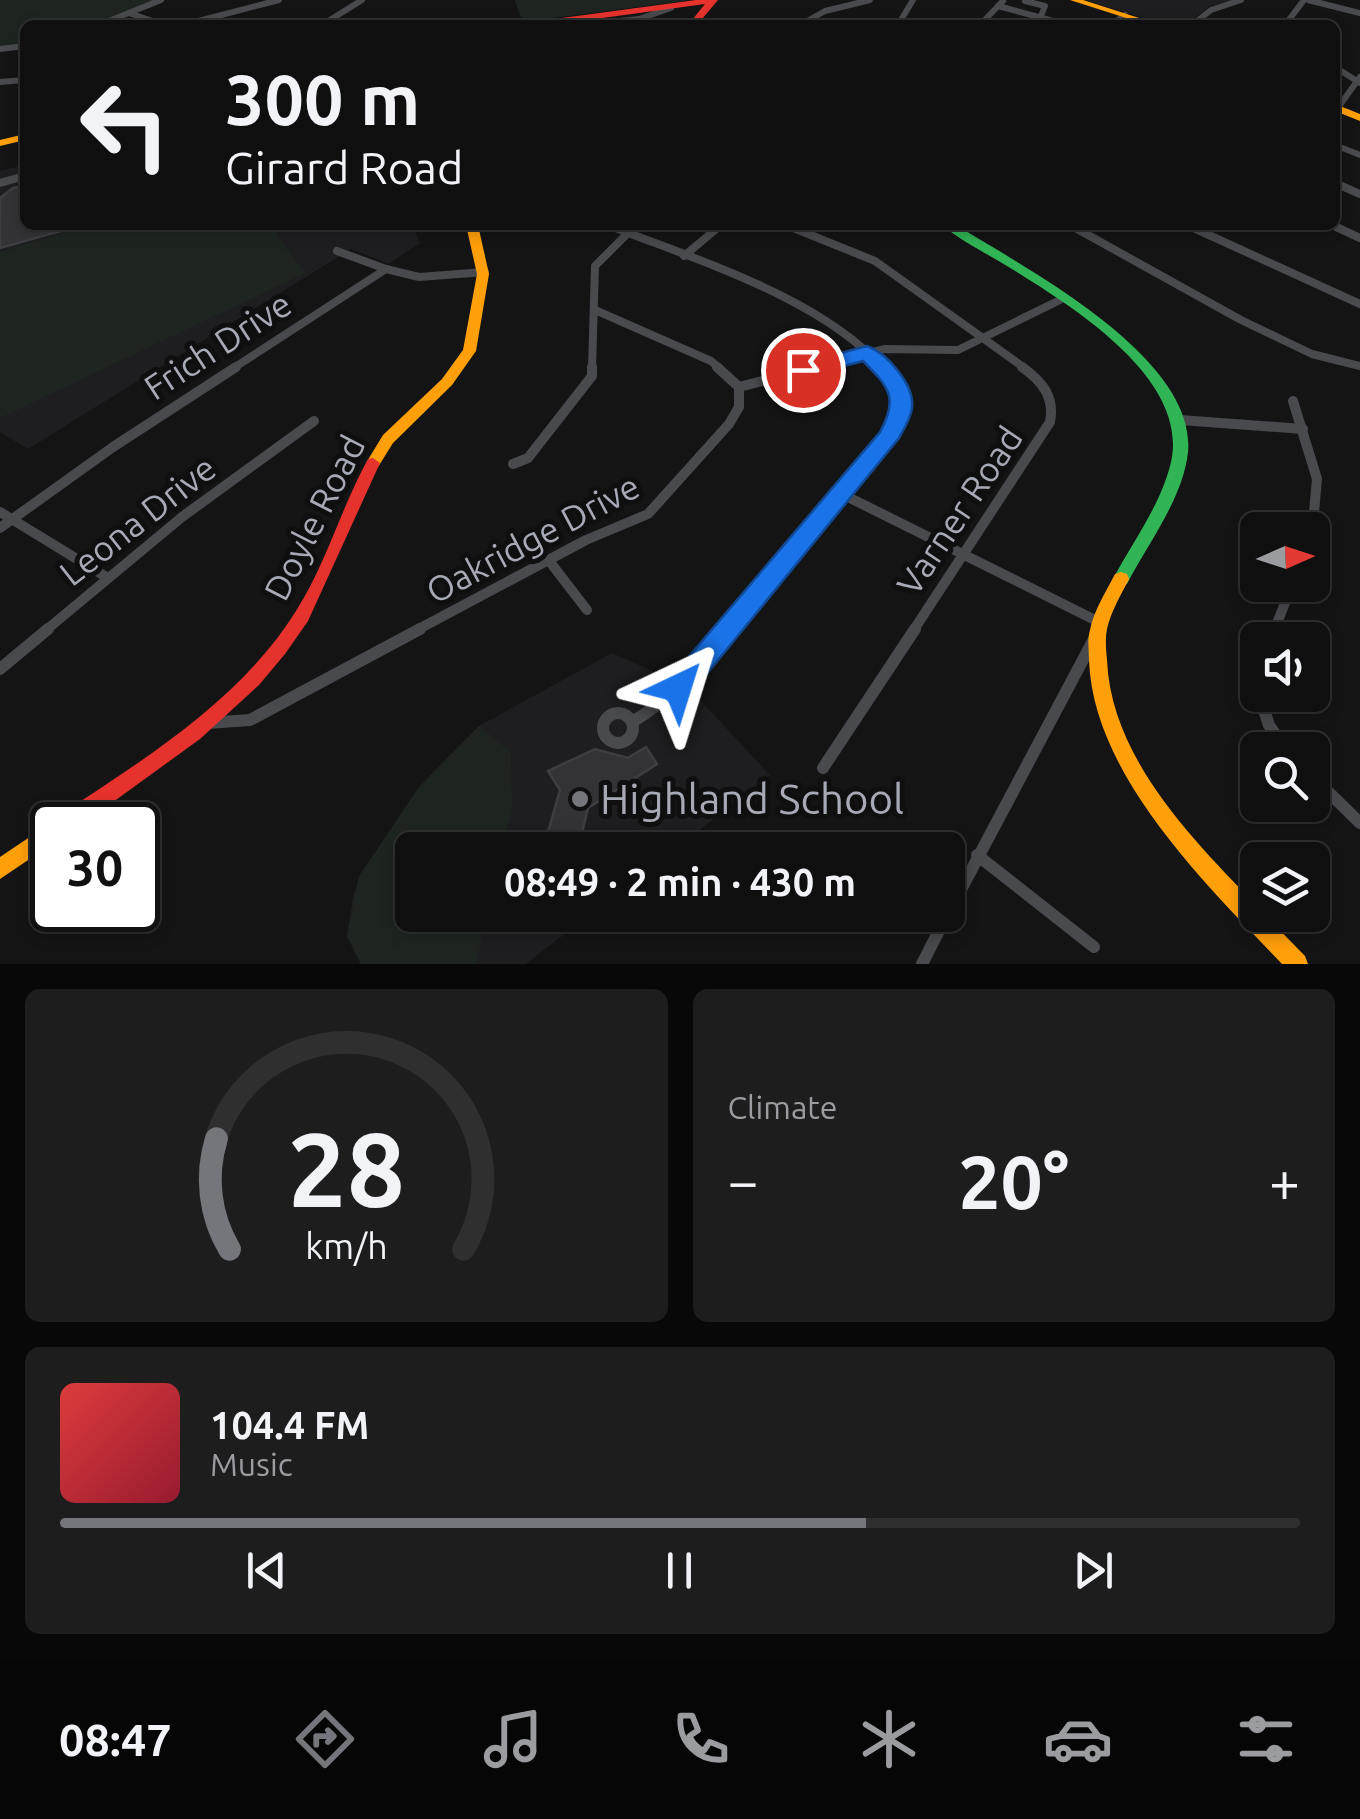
<!DOCTYPE html>
<html lang="en">
<head>
<meta charset="utf-8">
<style>
  body { margin:0; font-family:Ubuntu,sans-serif; background:#1d1d1e; color:#f1f3f6; height:100vh; display:flex; flex-direction:column; font-size:38px; white-space:nowrap }
  * { box-sizing:border-box; margin:0 }
  p { font-size:32px; color:#9b9c9f }
  .icon { flex:none; width:55px; height:55px; fill:none; stroke:currentColor; stroke-width:2; stroke-linecap:round; stroke-linejoin:round }
  .map { position:relative; height:964px; overflow:hidden }
  .details { display:flex; flex-direction:column; gap:25px; padding:25px; background:#080809; flex:1 }
  .details>* { flex:none }
  .hud { position:absolute; left:20px; top:20px; width:1320px; height:210px; border-radius:15px; box-shadow:0 5px 15px #0003,0 0 0 2px #2f2f30; background:#0f0f10; color:#f1f3f6; overflow:hidden }
  .needle { width:65px; rotate:87deg }
  .fabs { position:absolute; left:1240px; top:512px; display:grid; gap:20px }
  .fabs a { display:grid; place-items:center; width:90px; height:90px; border-radius:15px; background:#0f0f10; box-shadow:0 5px 15px #0003,0 0 0 2px #2f2f30; font-size:50px }
  .speed { position:absolute; left:30px; top:802px; display:flex; gap:20px; font-size:50px; font-weight:700; text-align:center }
  .speed>* { display:grid; place-content:center; width:130px; height:130px; border-radius:50%; background:#0f0f10; box-shadow:0 5px 15px #0003,0 0 0 2px #2f2f30; line-height:1 }
  .speed .limit { border:5px solid #111; border-radius:15px; background:#fff; color:#111 }
  .pin { position:absolute; display:grid; place-items:center; width:85px; height:85px; color:#fff; margin:-42px; border:5px solid #fff; border-radius:50%; box-shadow:0 2px 10px #0007 }
  .me { position:absolute; width:110px; margin:-55px; rotate:41deg; stroke-linejoin:round; filter:drop-shadow(0 0 8px #0008) }
  .turn { display:flex; align-items:center; gap:35px; height:210px; padding:0 40px; font-size:45px }
  .turn .icon { width:130px; height:130px; stroke-width:2.5 }
  .turn b { display:block; font-size:70px; line-height:85px }
  .big { font-size:75px; font-weight:700; line-height:1.1 }
  .details .tile { flex:1; display:flex; flex-direction:column; justify-content:center; gap:15px; min-width:0; padding:0 35px; border-radius:15px; background:#1d1d1e }
  .details .dial { align-items:center; gap:0 }
  .dial svg { height:260px; overflow:visible; fill:none; stroke:#2f2f30; stroke-width:7; stroke-linecap:round; text-anchor:middle }
  .dial text { fill:#f1f3f6; stroke:none }
  .song { display:flex; align-items:center; gap:30px }
  .cover { width:120px; height:120px; border-radius:15px; background:linear-gradient(135deg,hsl(0 70% 55%),hsl(350 70% 35%)) }
  .played { height:10px; border-radius:5px; background:linear-gradient(90deg,#74767c 65%,#2f2f30 65%) }
  .keys { display:flex; justify-content:space-around; direction:ltr }
  .heat { display:flex; justify-content:space-between; align-items:center; font-size:55px; direction:ltr }
  .details .tiles { flex:1; display:grid; gap:25px; grid-template-columns:1fr 1fr }
  .tile:last-child { grid-column:span 2 }
  .trip { position:absolute; left:395px; top:832px; width:570px; height:100px; border-radius:15px; background:#0f0f10; box-shadow:0 5px 15px #0003,0 0 0 2px #2f2f30; font-weight:700; line-height:100px; text-align:center }
  .tabs { display:flex; height:160px; justify-content:space-around; align-items:center; background:#060606; color:#9b9c9f }
  .tabs .icon { width:70px; height:70px }
  .tabs .selected { color:#74767c }
  .tabs b { font-size:45px; color:#f1f3f6 }
  .map>svg:first-child { display:block }
</style>
</head>
<body>
<div class="map">
<svg width="1360" height="964" viewBox="0 0 1360 964">
  <rect width="100%" height="100%" fill="#141415"/>
  <g fill="#1e1e20">
    <polygon points="1084,0 1232,0 1210,6 1185,25 1167,25"/>
    <polygon points="25,165 25,225 413,225 420,243 389,264 351,249 28,449 0,432 0,171"/>
    <polygon points="612,653 688,687 770,775 674,850 412,850 412,915 589,915 526,964 361,964 347,936 354,891 426,780 479,726"/>
  </g>
  <g fill="#1e2520">
    <polygon points="0,0 156,0 95,25 25,25 25,44 0,47"/>
    <polygon points="515,0 691,0 529,21 520,16"/>
    <polygon points="90,225 270,225 305,273 0,418 0,252"/>
    <polygon points="479,726 511,752 512,811 500,850 412,850 412,915 486,915 476,964 361,964 347,936 359,876 419,787"/>
  </g>
  <g fill="#333336" stroke="#3d3e41" stroke-width="2.5">
    <polygon points="25,186 25,225 75,227 0,248 0,198 13,188"/>
    <polygon points="646,747 657,764 588,808 578,850 543,850 560,790 548,771 595,749 628,758"/>
  </g>
  <g fill="none" stroke-linecap="round" stroke-linejoin="round">
    <g stroke="#494a4d" stroke-width="6">
      <polyline points="1308,0 1360,13"/>
      <polyline points="1025,1 1045,6 1041,16"/>
      <polyline points="998,6 1068,25"/>
      <polyline points="129,13 164,25"/>
      <polyline points="1239,23 1244,25"/>
      <polyline points="99,25 161,0"/>
      <polyline points="183,25 279,0"/>
      <polyline points="322,25 362,0"/>
      <polyline points="581,25 639,19 671,8"/>
      <polyline points="800,25 825,11 870,0"/>
      <polyline points="898,25 913,0"/>
      <polyline points="980,25 1003,1"/>
      <polyline points="1111,25 1125,15"/>
      <polyline points="1192,25 1211,10 1241,0"/>
      <polyline points="1285,25 1304,0"/>
      <polyline points="0,49 25,46"/>
      <polyline points="1335,67 1360,83"/>
      <polyline points="0,82 25,80"/>
      <polyline points="1335,112 1360,77"/>
      <polyline points="1335,145 1360,155"/>
    </g>
    <g stroke="#494a4d" stroke-width="8">
      <polyline points="0,183 25,176"/>
      <polyline points="1335,183 1360,194"/>
      <path d="M 608,225 C 696,260 820,297 884,369"/>
      <polyline points="786,225 875,261 1026,369"/>
      <polyline points="1070,225 1241,320 1312,354 1360,366"/>
      <polyline points="1187,225 1360,304"/>
      <polyline points="1332,225 1360,238"/>
      <polyline points="337,251 386,269"/>
      <polyline points="684,256 721,225"/>
      <polyline points="595,310 711,361 720,369"/>
      <polyline points="232,369 386,269 419,277 485,272"/>
      <polyline points="592,369 595,266 628,233"/>
      <polyline points="807,369 884,349 958,350 1060,300"/>
    </g>
    <g stroke="#494a4d" stroke-width="10">
      <polyline points="739,387 817,367"/>
      <polyline points="1293,401 1317,479 1312,534"/>
      <polyline points="1180,420 1303,429"/>
      <polyline points="513,464 528,458 592,376 592,367"/>
      <polyline points="842,494 1101,623"/>
      <polyline points="0,512 108,578"/>
      <polyline points="0,528 113,447 236,367"/>
      <polyline points="550,562 587,610"/>
      <polyline points="45,631 182,517 314,421"/>
      <polyline points="415,631 586,540 648,514 729,424 739,407 739,387 717,367"/>
      <path d="M 727,631 L 898,422 C 906,401 895,382 882,367"/>
      <path d="M 913,631 L 1050,422 C 1055,397 1042,381 1022,367"/>
      <polyline points="1274,631 1292,585"/>
    </g>
    <g stroke="#494a4d" stroke-width="12">
      <polyline points="1271,640 1275,629"/>
      <polyline points="0,669 48,629"/>
      <polyline points="1258,678 1258,685"/>
      <polyline points="1259,695 1269,725 1286,750"/>
      <circle cx="618" cy="728" r="15"/>
      <path d="M 632,722 C 673,698 699,665 729,629"/>
      <polyline points="207,723 250,720 420,629"/>
      <polyline points="823,768 915,629"/>
      <polyline points="1312,776 1360,823"/>
      <polyline points="977,855 1094,947"/>
      <polyline points="948,914 1094,639"/>
      <polyline points="922,964 947,915"/>
    </g>
    <path fill="#30b455" fill-rule="evenodd" d="M 942,225 L 956,225 C 1025,268 1197,357 1188,452 C 1183,499 1148,543 1127,584 L 1121,586 L 1115,584 L 1113,579 C 1133,541 1161,505 1171,462 C 1190,377 1068,304 1007,266 C 986,253 961,241 942,225 Z"/>
    <g fill="#ff9f0a" fill-rule="evenodd">
      <polygon points="1070,0 1083,0 1161,25 1148,25"/>
      <polygon points="1335,104 1360,114 1360,121 1335,111"/>
      <polygon points="25,134 25,140 0,146 0,140"/>
      <polygon points="466,225 478,225 489,274 476,351 452,385 393,443 378,467 368,467 366,463 383,435 442,379 463,350 477,274"/>
      <path d="M 1121,572 L 1127,574 L 1129,579 C 1121,595 1111,611 1107,629 C 1105,639 1106,649 1107,660 C 1111,758 1193,840 1258,907 L 1258,915 L 1265,915 L 1305,956 L 1308,964 L 1282,964 C 1207,885 1093,776 1089,660 C 1089,650 1087,640 1090,630 C 1094,610 1106,592 1115,574 Z"/>
      <polygon points="52,822 59,825 52,825 52,844 0,879 0,857"/>
    </g>
    <g fill="#e5322d" fill-rule="evenodd">
      <polygon points="696,0 718,0 697,25 688,25 705,4 551,25 528,25 532,22"/>
      <path d="M 373,458 L 380,463 L 308,621 L 285,654 L 259,685 L 200,739 L 102,810 L 79,825 L 52,826 L 55,818 C 143,760 239,702 296,611 C 326,564 341,508 368,459 Z"/>
    </g>
  </g>
  <path fill="#1a73e8" stroke="#114b97" stroke-width="2.5" d="M 867,346 C 887,353 915,385 912,408 C 911,418 904,429 899,438 L 688,697 L 678,700 L 669,697 L 665,688 L 669,680 L 880,432 C 899,398 889,387 863,361 L 803,377 L 793,370 L 796,365 Z"/>
  <circle fill="#74767c" stroke="#0f0f10" stroke-width="4" cx="580" cy="799" r="10"/>
  <g text-anchor="middle" stroke-width="10" stroke-linejoin="round" paint-order="stroke">
    <g font-size="35" fill="#a7aab4" stroke="#0f0f10">
      <text transform="translate(218 346) rotate(-33)" y="12">Frich Drive</text>
      <text transform="translate(960 511) rotate(-56)" y="12">Varner Road</text>
      <text transform="translate(315 518) rotate(-63)" y="12">Doyle Road</text>
      <text transform="translate(138 521) rotate(-38)" y="12">Leona Drive</text>
      <text transform="translate(533 539) rotate(-28)" y="12">Oakridge Drive</text>
    </g>
    <g font-size="42" fill="#a7aab4" stroke="#0f0f10" text-anchor="start">
      <text x="600" y="814">Highland School</text>
    </g>
  </g>
</svg>
<div class="fabs">
<a><svg class="needle" viewBox="-14 -14 28 28"><path d="M0-13l5 13h-10z" fill="#e53935"/><path d="M0 13l5-13h-10z" fill="#9b9c9f"/></svg></a>
<a><svg class="icon" aria-label="sound" viewBox="0 0 24 24"><path d="M4 9h4l5-4v14l-5-4H4zM17 9q2 3 0 6"/></svg></a>
<a><svg class="icon" aria-label="search" viewBox="0 0 24 24"><circle cx="10" cy="10" r="6"/><path d="M15 15l6 6"/></svg></a>
<a><svg class="icon" aria-label="layers" viewBox="0 0 24 24"><path d="M12 4l9 5-9 5-9-5zM3 14l9 5 9-5"/></svg></a>
</div>
<div class="speed"><div class="limit">30</div></div>
<div class="pin" style="left:803px;top:370px;background:#d93025"><svg class="icon" aria-label="arrive" viewBox="0 0 24 24"><path d="M6 21V4h12l-3 4 3 4H6"/></svg></div>
<svg class="me" style="left:678px;top:688px" viewBox="-20 -20 40 40"><path d="M0-17L14 15 0 8-14 15z" fill="#1a73e8" stroke="#fff" stroke-width="4"/></svg>
<div class="trip">08:49 · 2 min · 430 m</div>
<div class="hud">
<div class="turn"><svg class="icon" aria-label="left" viewBox="0 0 24 24"><path d="M17 20v-9H6M10 6l-5 5 5 5"/></svg><div><b>300 m</b>Girard Road</div></div>
</div>
</div>
<section class="details">
<div class="tiles">
<div class="tile dial"><svg viewBox="0 0 100 80">
<path d="M14 69A42 42 0 1 1 86 69"/>
<path d="M14 69A42 42 0 0 1 10 35" stroke="#74767c"/>
<text x="50" y="56" font-size="32" font-weight="700">28</text>
<text x="50" y="72" font-size="11">km/h</text>
</svg></div>
<div class="tile"><p>Climate</p>
<div class="heat"><a>−</a><b class="big">20°</b><a>+</a></div>
</div>
<div class="tile">
<div class="song"><i class="cover"></i><div><b>104.4 FM</b><p>Music</p></div></div>
<div class="played"></div>
<div class="keys"><svg class="icon" aria-label="previous" viewBox="0 0 24 24"><path d="M18 5L8 12l10 7zM5 5v14"/></svg><svg class="icon" aria-label="pause" viewBox="0 0 24 24"><path d="M8 5v14M16 5v14"/></svg><svg class="icon" aria-label="next" viewBox="0 0 24 24"><path d="M6 5l10 7-10 7zM19 5v14"/></svg></div>
</div>
</div>
</section>
<nav class="tabs">
<b>08:47</b>
<svg class="icon selected" aria-label="directions" viewBox="0 0 24 24"><path d="M12 3l9 9-9 9-9-9zM9 14v-3h6M13 9l2 2-2 2"/></svg>
<svg class="icon" aria-label="music" viewBox="0 0 24 24"><path d="M9 18V5l10-2v13"/><circle cx="6" cy="18" r="3"/><circle cx="16" cy="16" r="3"/></svg>
<svg class="icon" aria-label="phone" viewBox="0 0 24 24"><path d="M5 4h4l2 5-3 2q2 4 5 5l2-3 5 2v4C11 20 4 13 5 4z"/></svg>
<svg class="icon" aria-label="climate" viewBox="0 0 24 24"><path d="M12 3v18M4 7l16 10M4 17L20 7"/></svg>
<svg class="icon" aria-label="car" viewBox="0 0 24 24"><path d="M5 17H2v-5l4-1 3-4h7l3 4 3 1v5h-3M9 17h6M6 11h13"/><circle cx="7" cy="17" r="2"/><circle cx="17" cy="17" r="2"/></svg>
<svg class="icon" aria-label="filters" viewBox="0 0 24 24"><path d="M4 7h16M4 17h16"/><circle cx="9" cy="7" r="2"/><circle cx="15" cy="17" r="2"/></svg>
</nav>
</body>
</html>
